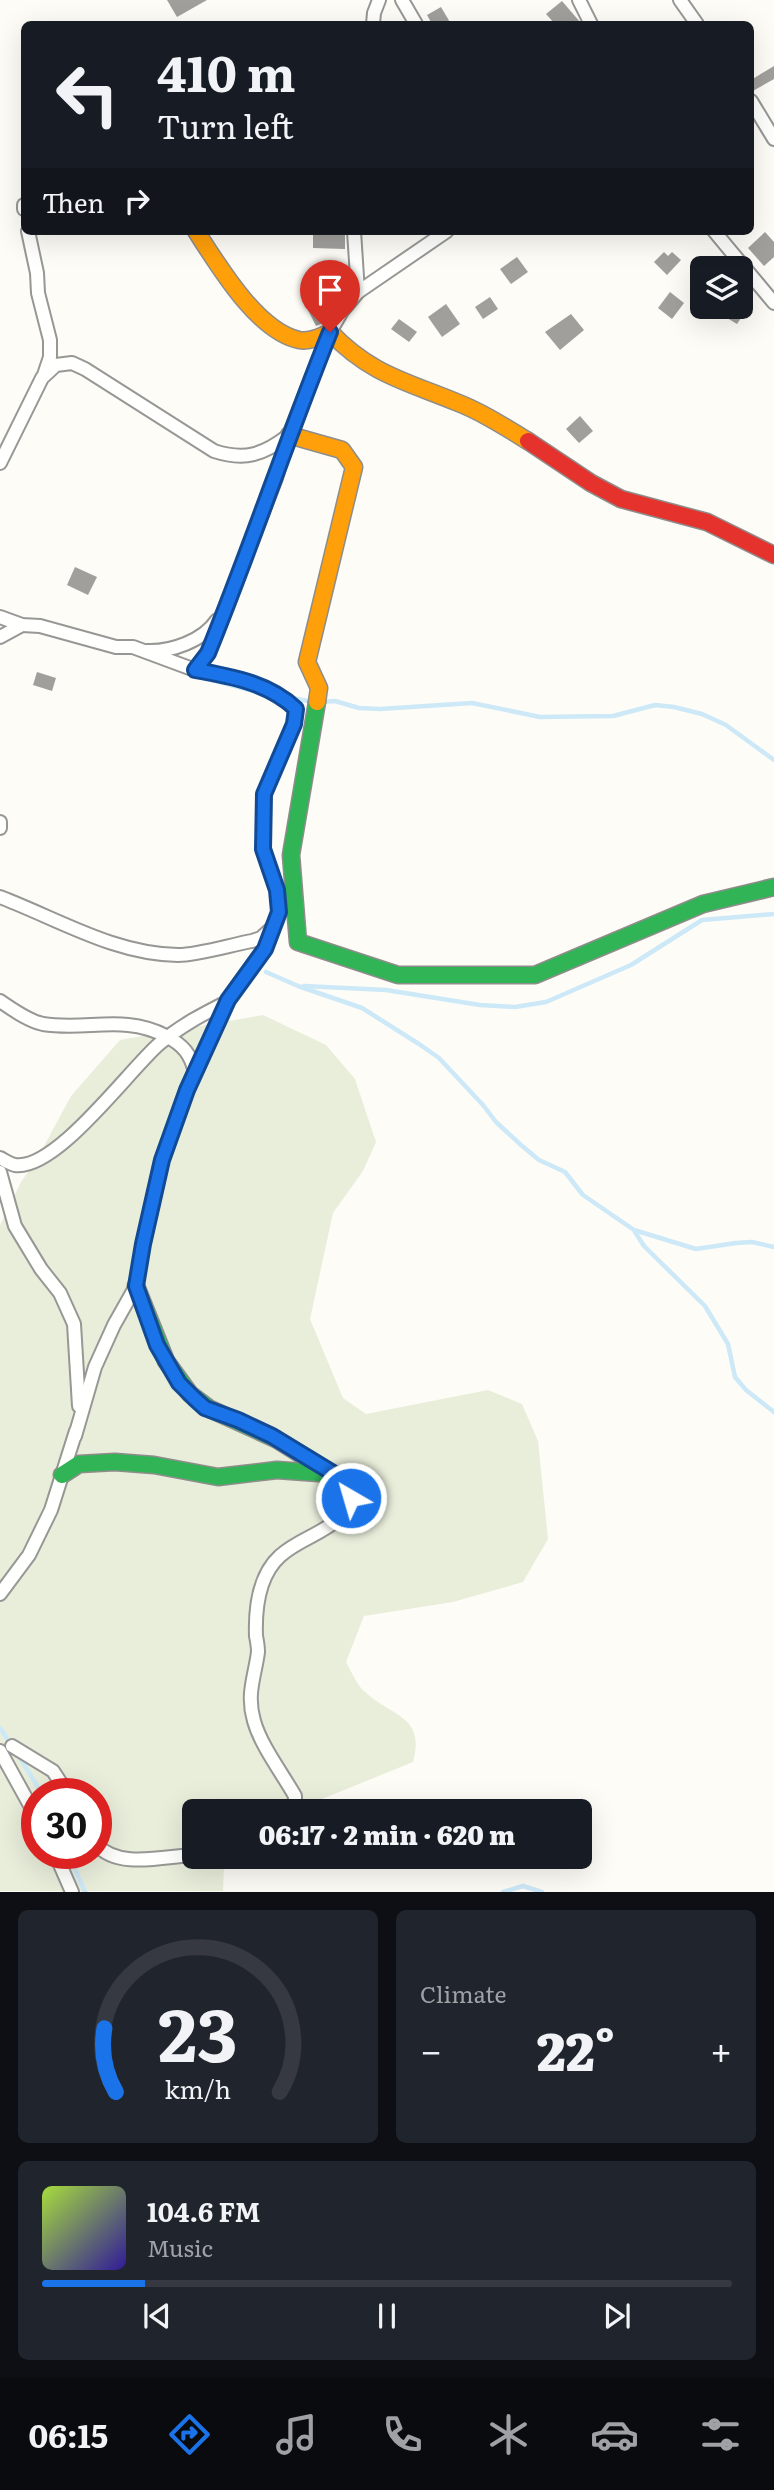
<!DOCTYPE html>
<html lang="en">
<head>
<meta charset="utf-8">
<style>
  body { margin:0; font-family:Literata,serif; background:#20242c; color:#f1f3f6; height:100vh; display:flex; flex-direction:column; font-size:26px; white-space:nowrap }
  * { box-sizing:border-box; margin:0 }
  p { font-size:23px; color:#9ea1a6 }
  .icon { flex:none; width:38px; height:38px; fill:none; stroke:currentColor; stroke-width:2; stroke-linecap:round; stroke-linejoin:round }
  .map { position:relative; height:1892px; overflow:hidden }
  .panel { display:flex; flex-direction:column; gap:18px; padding:18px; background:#0d0f14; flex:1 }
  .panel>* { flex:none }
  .top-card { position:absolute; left:21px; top:21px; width:733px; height:214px; border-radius:10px; box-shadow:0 7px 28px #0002; background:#171b24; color:#f1f3f6; overflow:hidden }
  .buttons { position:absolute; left:690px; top:256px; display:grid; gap:14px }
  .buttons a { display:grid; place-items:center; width:63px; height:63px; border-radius:10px; background:#171b24; box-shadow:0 7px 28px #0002; font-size:35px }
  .speed { position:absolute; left:21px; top:1778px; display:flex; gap:14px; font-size:35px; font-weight:700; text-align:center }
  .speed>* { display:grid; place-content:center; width:91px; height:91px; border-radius:50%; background:#171b24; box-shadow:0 7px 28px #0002; line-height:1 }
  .speed .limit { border:10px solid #d22; background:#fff; color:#111 }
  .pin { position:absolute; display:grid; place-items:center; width:60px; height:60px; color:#fff; margin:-72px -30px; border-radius:50% 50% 50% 0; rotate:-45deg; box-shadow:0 0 7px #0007 }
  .pin .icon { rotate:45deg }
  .me { position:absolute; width:77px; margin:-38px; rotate:322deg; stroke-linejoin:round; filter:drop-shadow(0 0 5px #0008) }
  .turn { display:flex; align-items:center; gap:24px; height:147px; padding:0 21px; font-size:32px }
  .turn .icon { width:91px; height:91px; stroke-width:2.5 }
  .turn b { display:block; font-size:49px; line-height:60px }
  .then { display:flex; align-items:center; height:66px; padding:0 21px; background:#0003; gap:14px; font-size:26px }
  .big { font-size:52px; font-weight:800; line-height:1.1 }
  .panel .card { flex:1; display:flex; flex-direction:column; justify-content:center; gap:10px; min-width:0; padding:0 24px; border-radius:10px; background:#20242c }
  .panel .dial { align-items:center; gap:0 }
  .dial svg { height:182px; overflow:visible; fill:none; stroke:#363941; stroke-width:7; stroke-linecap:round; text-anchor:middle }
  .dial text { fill:#f1f3f6; stroke:none }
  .song { display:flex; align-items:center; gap:21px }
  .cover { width:84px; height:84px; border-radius:10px; background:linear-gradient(135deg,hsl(80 70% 55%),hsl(250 70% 35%)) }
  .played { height:7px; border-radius:4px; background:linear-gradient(90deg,#1a73e8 15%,#363941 15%) }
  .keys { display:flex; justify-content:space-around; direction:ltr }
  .heat { display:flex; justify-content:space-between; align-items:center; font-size:38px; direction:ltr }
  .panel .tiles { flex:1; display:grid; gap:18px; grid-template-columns:1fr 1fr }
  .card:last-child { grid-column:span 2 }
  .trip { position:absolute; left:182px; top:1799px; width:410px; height:70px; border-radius:10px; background:#171b24; box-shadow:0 7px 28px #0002; font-weight:800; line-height:70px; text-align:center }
  .menu { display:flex; height:112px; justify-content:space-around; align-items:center; background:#090b0e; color:#9ea1a6 }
  .menu .icon { width:49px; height:49px }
  .menu .on { color:#1a73e8 }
  .menu b { font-size:32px; color:#f1f3f6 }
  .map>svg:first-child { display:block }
</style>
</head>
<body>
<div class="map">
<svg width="774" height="1892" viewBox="0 0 774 1892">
  <rect width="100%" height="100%" fill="#fdfcf7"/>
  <path fill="#e9eedb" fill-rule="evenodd" d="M 263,1015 L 326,1045 L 355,1079 L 376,1142 L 363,1171 L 333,1213 L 310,1319 L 343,1398 L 366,1414 L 488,1390 L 522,1404 L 538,1441 L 548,1539 L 523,1582 L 453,1602 L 364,1616 L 346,1662 C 351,1671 356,1683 363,1690 C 390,1717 426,1714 413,1762 L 317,1801 L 303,1811 L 194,1811 L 194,1857 L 235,1857 L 224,1864 L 223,1891 L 0,1891 L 0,1225 L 21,1182 L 37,1159 L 71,1096 L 120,1040 ZM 37,1794 L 96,1794 L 96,1853 L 37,1853 Z"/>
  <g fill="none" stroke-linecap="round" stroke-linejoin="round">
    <g stroke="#cde8f7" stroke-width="4.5">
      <polyline points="212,680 265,694"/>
      <polyline points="287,697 313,702"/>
      <polyline points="322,702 335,701 359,708 380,709 472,703 540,717 613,716 655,705 674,707 702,714 726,725 774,760"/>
      <polyline points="266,972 298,986 362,1008 419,1044 439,1058 483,1105 496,1122 521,1145 539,1160 565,1172 583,1195 634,1230 696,1249 736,1243 752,1242 774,1247"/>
      <polyline points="304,986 386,990 480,1005 515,1007 546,1002 631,965 702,920 774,914"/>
      <polyline points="635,1232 644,1246 705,1306 728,1344 735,1377 746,1390 774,1412"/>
      <polyline points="0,1728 12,1746"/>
      <polyline points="19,1756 42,1794"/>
      <polyline points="68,1853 85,1892"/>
      <polyline points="503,1892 523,1886 542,1892"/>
    </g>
  </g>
  <g fill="#a19f9c">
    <polygon points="167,0 207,0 177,17"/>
    <polygon points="562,1 580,22 581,24 555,24 546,14"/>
    <polygon points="441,7 451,24 432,24 427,15"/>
    <polygon points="774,66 774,79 751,92 751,80"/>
    <polygon points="313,231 345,231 345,249 313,248"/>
    <polygon points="765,232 774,242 774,257 764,266 748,248"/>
    <polygon points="664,252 668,256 672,252 681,260 667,275 654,262"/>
    <polygon points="517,257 528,272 511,284 500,269"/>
    <polygon points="670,292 684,303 672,319 658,308"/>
    <polygon points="490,297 498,309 483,319 475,307"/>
    <polygon points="326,300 332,311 326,322 316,326 308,310"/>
    <polygon points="446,304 460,324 442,337 428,317"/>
    <polygon points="727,306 749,306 737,324 722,315"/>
    <polygon points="571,314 584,330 560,350 545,332"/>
    <polygon points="399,319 417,332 409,342 391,329"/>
    <polygon points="580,416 593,431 579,443 566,429"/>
    <polygon points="75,567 97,577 88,595 67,585"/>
    <polygon points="37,672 56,678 52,691 33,685"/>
  </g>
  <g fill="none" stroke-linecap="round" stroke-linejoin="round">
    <g stroke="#979795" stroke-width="16">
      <g id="street">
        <polyline points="402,0 416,24"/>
        <polyline points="579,0 591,24"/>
        <polyline points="680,0 697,24"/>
        <polyline points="373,24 374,13 379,0"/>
        <polyline points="751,101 774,139"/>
        <polyline points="24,205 24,209"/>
        <polyline points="28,231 37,273 38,293 50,340 50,357 44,375"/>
        <polyline points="354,231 358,292"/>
        <polyline points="714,231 774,303"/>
        <path d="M 0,463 L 42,378 L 56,365 L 72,363 L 85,369 L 214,451 C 245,461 263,455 289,435"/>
        <polyline points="0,617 22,625 40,626 116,647 133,647 195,670 208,653 276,478 289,435 330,332 342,311 358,292 447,231"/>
        <polyline points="0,637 22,625"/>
        <path d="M 147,651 C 171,652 203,641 217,620"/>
        <polyline points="0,822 0,828"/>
        <path d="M 0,897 C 58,919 114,954 178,955 C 198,955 230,945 252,941 L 261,938 L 272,928"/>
        <path d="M 0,1001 C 12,1009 28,1021 43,1024 C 87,1031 124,1014 166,1036 C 183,1045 191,1054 195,1073"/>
        <path d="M 0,1158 C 4,1160 10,1164 15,1165 C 56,1171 129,1070 159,1044 C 180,1026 203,1014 227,1002"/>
        <polyline points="0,1172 15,1226 41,1269 60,1293 74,1324 79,1406"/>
        <path d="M 75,1436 L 95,1367 L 114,1325 L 136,1286 L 143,1244 L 162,1160 L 187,1090 L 228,1000 L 265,949 L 279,912 L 277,890 L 263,849 L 264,794 L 294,724 L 296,709 C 269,683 230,676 195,670"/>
        <polyline points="0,1594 29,1555 51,1510 76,1431"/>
        <polyline points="12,1746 53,1771 68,1794"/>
        <polyline points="0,1751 37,1818"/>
        <path d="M 285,1811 L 295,1802 L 295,1796 C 282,1773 261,1746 254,1721 C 246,1694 255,1676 258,1652 C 258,1646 257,1641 256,1636 C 255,1608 259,1575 280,1556 C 306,1532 347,1531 352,1490 L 346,1481 L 332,1474"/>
        <path d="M 96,1844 C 118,1870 165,1856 194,1855"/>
        <polyline points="55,1853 72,1892"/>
      </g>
    </g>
    <g stroke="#8e8d8b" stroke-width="19">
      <g id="fast">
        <polyline points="317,702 291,855 298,942 398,975 535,975 703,904 774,887"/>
        <polyline points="62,1475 79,1464 115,1462 154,1465 218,1477 277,1470 332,1474 276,1439 210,1409 190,1394 166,1361 136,1286"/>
      </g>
    </g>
    <g stroke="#8e8d8b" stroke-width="19">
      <g id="slow">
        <path d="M 196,231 C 218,265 257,331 299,340 C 310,342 321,337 330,332 C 370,374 405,381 456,402 C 482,412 505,427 528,441"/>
        <polyline points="289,435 342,450 354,467 307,662 319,688 317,702"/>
      </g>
    </g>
    <g stroke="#8e8d8b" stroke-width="19">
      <polyline id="jam" points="528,441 591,483 621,499 707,522 774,555"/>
    </g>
    <use href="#street" stroke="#fffffe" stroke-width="12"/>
    <use href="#fast" stroke="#30b455" stroke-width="16"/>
    <use href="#slow" stroke="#ff9f0a" stroke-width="16"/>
    <use href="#jam" stroke="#e5322d" stroke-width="16"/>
  </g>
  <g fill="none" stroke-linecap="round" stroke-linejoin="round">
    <g stroke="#114b97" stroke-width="18">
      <path id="route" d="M 330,332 C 287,439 251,547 208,653 L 195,670 C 230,676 269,683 296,709 L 294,724 L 264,794 L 263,849 L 277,890 L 279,912 L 265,949 L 228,1000 L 187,1090 L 162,1160 L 143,1244 L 136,1286 L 157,1345 L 179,1383 L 194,1398 L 205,1408 L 238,1420 L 272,1436 L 346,1481 L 352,1490 L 351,1498"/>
    </g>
    <use href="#route" stroke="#1a73e8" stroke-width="12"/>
  </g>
</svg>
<div class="buttons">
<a><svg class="icon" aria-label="layers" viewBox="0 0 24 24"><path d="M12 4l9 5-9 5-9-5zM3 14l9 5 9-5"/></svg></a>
</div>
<div class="speed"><div class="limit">30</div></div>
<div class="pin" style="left:330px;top:332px;background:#d93025"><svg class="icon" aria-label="arrive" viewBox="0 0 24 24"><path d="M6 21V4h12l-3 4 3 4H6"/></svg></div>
<svg class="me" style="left:351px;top:1498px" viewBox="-20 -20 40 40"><circle r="17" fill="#1a73e8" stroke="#fff" stroke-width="3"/><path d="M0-11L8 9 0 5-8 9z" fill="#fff"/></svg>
<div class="trip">06:17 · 2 min · 620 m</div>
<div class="top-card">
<div class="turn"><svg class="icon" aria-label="left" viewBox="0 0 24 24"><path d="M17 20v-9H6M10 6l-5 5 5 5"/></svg><div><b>410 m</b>Turn left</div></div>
<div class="then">Then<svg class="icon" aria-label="right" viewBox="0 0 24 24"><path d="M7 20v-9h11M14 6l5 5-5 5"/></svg></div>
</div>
</div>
<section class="panel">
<div class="tiles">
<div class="card dial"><svg viewBox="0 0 100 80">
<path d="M14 69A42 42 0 1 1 86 69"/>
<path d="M14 69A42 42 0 0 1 9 41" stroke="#1a73e8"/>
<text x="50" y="56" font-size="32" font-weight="700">23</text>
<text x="50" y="72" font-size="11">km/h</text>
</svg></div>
<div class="card"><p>Climate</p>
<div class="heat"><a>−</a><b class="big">22°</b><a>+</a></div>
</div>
<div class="card">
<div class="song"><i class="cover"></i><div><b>104.6 FM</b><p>Music</p></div></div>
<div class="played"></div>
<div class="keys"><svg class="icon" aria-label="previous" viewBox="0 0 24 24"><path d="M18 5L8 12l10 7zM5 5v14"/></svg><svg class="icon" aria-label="pause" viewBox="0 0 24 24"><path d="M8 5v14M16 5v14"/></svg><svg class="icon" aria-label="next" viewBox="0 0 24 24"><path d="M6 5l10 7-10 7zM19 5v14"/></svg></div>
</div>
</div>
</section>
<nav class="menu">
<b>06:15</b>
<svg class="icon on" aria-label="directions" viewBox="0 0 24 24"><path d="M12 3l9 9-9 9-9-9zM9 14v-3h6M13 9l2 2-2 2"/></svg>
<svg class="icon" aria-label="music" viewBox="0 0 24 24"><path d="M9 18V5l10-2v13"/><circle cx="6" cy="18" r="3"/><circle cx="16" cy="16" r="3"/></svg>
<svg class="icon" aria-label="phone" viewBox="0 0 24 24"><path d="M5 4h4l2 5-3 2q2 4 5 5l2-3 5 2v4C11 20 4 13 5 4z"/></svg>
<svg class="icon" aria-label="climate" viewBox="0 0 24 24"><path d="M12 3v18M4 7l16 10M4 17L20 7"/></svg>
<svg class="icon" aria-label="car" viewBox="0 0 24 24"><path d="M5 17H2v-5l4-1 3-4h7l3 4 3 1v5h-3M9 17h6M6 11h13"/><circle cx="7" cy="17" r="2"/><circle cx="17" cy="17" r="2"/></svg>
<svg class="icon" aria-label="filters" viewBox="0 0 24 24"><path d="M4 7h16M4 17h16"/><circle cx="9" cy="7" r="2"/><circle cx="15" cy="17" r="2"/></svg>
</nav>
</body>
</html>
